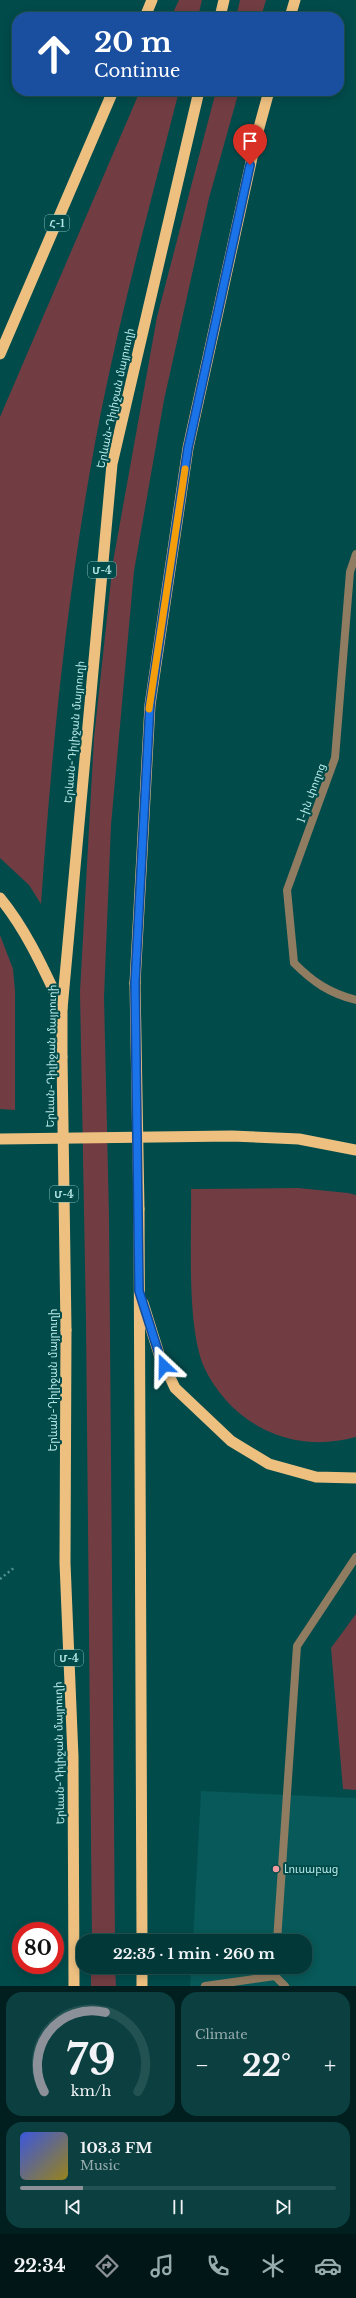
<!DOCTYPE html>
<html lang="en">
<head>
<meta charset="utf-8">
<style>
  body { margin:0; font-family:"Libre Baskerville","Noto Sans Armenian",serif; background:#0c3f40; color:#f1f3f6; height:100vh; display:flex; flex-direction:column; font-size:15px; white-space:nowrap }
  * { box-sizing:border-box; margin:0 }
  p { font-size:13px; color:#96acae }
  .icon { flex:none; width:22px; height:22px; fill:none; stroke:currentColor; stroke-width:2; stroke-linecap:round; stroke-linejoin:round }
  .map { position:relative; height:1986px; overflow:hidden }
  .sheet { display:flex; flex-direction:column; gap:6px; padding:6px; background:#011f1f; flex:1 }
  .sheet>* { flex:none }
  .hud { position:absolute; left:12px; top:12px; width:332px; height:84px; border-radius:16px; box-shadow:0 2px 10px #0003,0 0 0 1px #235253; background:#1a4fa0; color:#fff; overflow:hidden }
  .speed { position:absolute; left:12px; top:1922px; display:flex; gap:8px; font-size:20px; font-weight:700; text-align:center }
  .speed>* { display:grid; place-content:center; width:52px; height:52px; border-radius:50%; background:#023838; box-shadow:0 2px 10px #0003,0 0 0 1px #235253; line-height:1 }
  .speed .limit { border:6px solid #d22; background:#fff; color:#111 }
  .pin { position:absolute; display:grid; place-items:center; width:34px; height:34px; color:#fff; margin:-41px -17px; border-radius:50% 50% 50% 0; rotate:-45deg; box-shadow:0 0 4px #0007 }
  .pin .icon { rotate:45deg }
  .me { position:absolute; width:44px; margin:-22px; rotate:337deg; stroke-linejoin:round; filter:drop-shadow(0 0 3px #0008) }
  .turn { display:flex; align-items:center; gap:14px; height:84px; padding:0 16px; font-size:18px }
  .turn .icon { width:52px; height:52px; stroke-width:2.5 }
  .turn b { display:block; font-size:28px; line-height:34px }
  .big { font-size:30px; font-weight:700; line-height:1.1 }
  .sheet .card { flex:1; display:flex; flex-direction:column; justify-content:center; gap:6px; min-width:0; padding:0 14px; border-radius:16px; background:#0c3f40 }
  .sheet .dial { align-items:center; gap:0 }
  .dial svg { height:104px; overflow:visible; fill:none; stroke:#235253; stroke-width:7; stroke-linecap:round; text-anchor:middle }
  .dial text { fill:#f1f3f6; stroke:none }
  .song { display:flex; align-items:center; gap:12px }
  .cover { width:48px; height:48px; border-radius:6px; background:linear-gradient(135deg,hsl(230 70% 55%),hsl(50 70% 35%)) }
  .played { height:4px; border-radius:2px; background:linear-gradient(90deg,#8c9099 20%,#235253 20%) }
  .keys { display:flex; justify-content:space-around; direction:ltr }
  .heat { display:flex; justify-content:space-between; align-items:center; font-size:22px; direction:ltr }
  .sheet .tiles { flex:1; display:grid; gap:6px; grid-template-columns:1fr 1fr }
  .card:last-child { grid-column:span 2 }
  .trip { position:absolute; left:76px; top:1934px; width:236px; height:40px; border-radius:16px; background:#023838; box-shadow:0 2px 10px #0003,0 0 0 1px #235253; font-weight:700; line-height:40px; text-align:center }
  .tab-bar { display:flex; height:64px; justify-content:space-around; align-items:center; background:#011616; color:#96acae }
  .tab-bar .icon { width:28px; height:28px }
  .tab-bar .on { color:#8c9099 }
  .tab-bar b { font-size:18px; color:#f1f3f6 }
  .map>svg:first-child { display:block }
</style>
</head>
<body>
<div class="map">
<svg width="356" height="1986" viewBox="0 0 356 1986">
  <rect width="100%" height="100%" fill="#024b4b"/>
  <polygon fill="#085959" points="201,1791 356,1798 356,1986 190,1986 191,1967 305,1967 305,1941 193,1941"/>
  <g fill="#713d42">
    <polygon points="179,0 202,0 198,17 171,17"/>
    <polygon points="240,0 266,0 261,17 236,17"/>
    <path d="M 140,91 L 179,91 C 147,217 112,343 90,471 C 65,614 51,759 41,904 L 29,885 L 0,858 L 0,417 Z"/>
    <polygon points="216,91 239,91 209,198 164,400 134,571 111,825 104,997 109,1216 115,1941 92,1941 86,1320 80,992 94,738 113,562 157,317"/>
    <polygon points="0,935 13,969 15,991 15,1110 0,1109"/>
    <path d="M 298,1188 L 348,1193 L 356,1195 L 356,1437 C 326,1445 298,1444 270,1432 C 241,1420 217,1395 204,1367 C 186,1325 192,1237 191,1189 Z"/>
    <polygon points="356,1614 356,1790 343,1789 331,1648"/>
    <polygon points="91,1967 115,1967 116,1986 91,1986"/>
  </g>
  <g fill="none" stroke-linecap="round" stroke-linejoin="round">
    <polyline stroke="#539292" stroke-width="2.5" stroke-dasharray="2 3" stroke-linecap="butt" points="0,1579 15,1567"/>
    <g stroke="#907c60" stroke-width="8">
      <polyline points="277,1941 297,1646 356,1557"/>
      <polyline points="275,1967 275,1976 285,1986"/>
      <polyline points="205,1986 275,1976"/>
    </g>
    <path stroke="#907c60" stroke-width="8" d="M 356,554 L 350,572 L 335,758 L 287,890 L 294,963 C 313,982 329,993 356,1000"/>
    <g stroke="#eec080" stroke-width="11">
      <polyline points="145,17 152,0"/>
      <polyline points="220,17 224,0"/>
      <polyline points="290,17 295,0"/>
      <polyline points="0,354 113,91"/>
      <path d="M 0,898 C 27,931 44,970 62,1008"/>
      <polyline points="135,983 150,705 188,448 257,135 269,91"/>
      <polyline points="62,1057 62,1009 112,464 199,91"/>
      <polyline points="0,1139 232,1136 299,1139 356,1150"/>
      <polyline points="139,1209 142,1941"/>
      <polyline points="143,1303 159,1354 175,1388 231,1441 269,1464 316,1477 356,1478"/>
      <polyline points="66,1330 65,1563 73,1757 74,1986"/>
      <polyline points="142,1967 142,1986"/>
    </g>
    <g stroke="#eec080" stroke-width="11">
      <polyline points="135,983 139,1209"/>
      <polyline points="62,1057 66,1330"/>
    </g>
  </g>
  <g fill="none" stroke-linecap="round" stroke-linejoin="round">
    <g stroke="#114b97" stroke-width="10">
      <polyline id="route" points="164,1366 159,1354 139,1291 135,983 150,704 188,448 250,165"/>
    </g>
    <use href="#route" stroke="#1a73e8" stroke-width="7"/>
    <polyline stroke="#f59e0b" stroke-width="7" points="149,709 185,469"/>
  </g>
  <circle fill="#f49aa1" stroke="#024b4b" stroke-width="1.5" cx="276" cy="1869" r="4"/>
  <g text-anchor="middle" stroke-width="4" stroke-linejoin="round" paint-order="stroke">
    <g fill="#024b4b" stroke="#80bab9" stroke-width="1">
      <rect x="45" y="215" width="24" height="16" rx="3"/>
      <rect x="88" y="562" width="28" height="16" rx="3"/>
      <rect x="50" y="1186" width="28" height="16" rx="3"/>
      <rect x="55" y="1650" width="28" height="16" rx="3"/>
    </g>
    <g font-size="10" font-weight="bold" fill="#b6e9e8">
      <text x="57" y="227">Հ-1</text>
      <text x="102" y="574">Մ-4</text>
      <text x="64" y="1198">Մ-4</text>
      <text x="69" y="1662">Մ-4</text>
    </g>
    <g font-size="11" fill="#b6e9e8" stroke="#024b4b">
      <text transform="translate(115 398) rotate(-78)" y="4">Երևան-Դիլիջան մայրուղի</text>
      <text transform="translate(74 732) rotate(-85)" y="4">Երևան-Դիլիջան մայրուղի</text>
      <text transform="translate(311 793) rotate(-70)" y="4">1-ին փողոց</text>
      <text transform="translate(51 1056) rotate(-89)" y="4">Երևան-Դիլիջան մայրուղի</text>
      <text transform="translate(53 1380) rotate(-90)" y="4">Երևան-Դիլիջան մայրուղի</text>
      <text transform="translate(59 1753) rotate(-91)" y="4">Երևան-Դիլիջան մայրուղի</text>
    </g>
    <g font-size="11" fill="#b6e9e8" stroke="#024b4b" text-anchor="start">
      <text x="284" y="1873">Լուսաբաց</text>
    </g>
  </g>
</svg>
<div class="speed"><div class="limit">80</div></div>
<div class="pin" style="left:250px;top:165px;background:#d93025"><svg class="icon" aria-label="arrive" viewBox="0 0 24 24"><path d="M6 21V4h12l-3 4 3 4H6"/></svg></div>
<svg class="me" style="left:164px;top:1366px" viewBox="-20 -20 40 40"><path d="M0-17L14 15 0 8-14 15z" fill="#1a73e8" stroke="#fff" stroke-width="4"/></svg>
<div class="trip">22:35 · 1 min · 260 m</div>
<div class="hud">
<div class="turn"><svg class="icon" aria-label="ahead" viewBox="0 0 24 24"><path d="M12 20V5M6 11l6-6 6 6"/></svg><div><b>20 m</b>Continue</div></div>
</div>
</div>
<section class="sheet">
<div class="tiles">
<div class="card dial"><svg viewBox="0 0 100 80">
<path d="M14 69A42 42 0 1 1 86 69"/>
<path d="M14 69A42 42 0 0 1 61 8" stroke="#8c9099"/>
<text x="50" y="56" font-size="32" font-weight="700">79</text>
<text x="50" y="72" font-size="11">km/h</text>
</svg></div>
<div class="card"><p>Climate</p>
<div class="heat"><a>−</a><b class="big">22°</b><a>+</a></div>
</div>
<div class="card">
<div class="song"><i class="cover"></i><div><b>103.3 FM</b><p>Music</p></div></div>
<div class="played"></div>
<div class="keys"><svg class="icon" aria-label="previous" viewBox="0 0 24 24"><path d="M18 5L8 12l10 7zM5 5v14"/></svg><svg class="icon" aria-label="pause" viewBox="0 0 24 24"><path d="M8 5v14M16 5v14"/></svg><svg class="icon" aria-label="next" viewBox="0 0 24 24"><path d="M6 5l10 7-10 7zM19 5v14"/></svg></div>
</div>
</div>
</section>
<nav class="tab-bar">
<b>22:34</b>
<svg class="icon on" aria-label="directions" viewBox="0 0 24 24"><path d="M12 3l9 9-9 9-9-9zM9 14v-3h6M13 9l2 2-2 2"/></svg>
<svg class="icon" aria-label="music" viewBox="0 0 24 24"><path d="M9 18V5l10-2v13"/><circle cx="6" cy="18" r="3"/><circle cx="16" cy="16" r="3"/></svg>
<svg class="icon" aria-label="phone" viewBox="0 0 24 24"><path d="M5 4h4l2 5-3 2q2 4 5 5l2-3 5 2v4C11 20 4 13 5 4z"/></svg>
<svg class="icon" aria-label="climate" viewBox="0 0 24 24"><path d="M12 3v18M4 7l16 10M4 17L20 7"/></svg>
<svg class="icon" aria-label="car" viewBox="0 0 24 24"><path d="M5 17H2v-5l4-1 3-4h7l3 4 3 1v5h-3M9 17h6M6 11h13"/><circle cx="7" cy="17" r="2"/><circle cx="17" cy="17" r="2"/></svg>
</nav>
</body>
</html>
